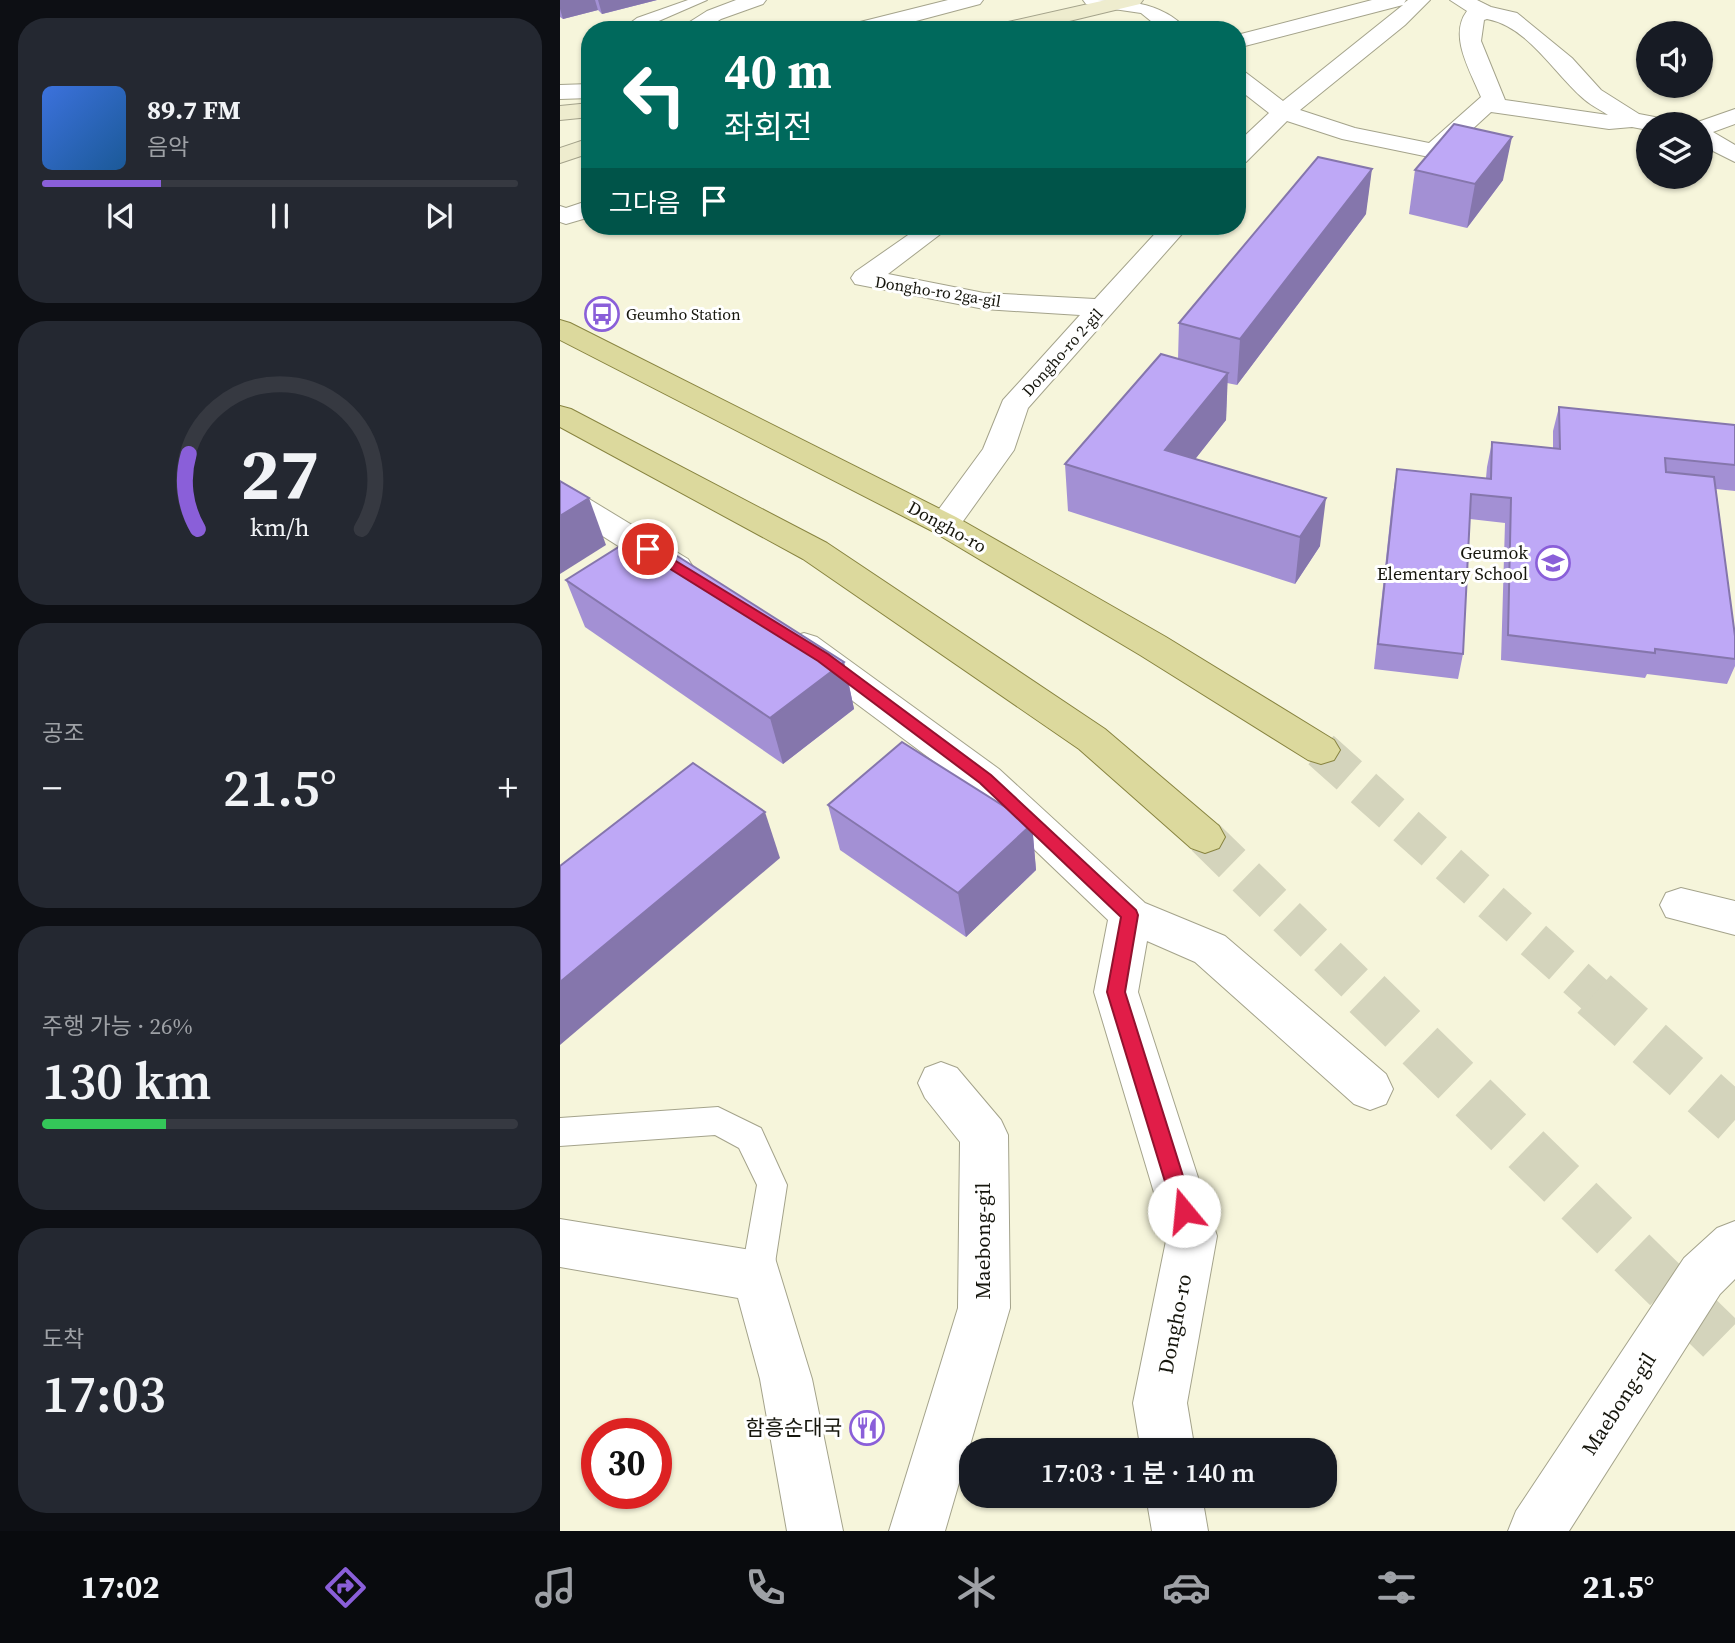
<!DOCTYPE html>
<html lang="ko">
<head>
<meta charset="utf-8">
<style>
  body { margin:0; font-family:"Source Serif 4","Noto Sans KR",serif; background:#242831; color:#f1f3f6; height:100vh; display:flex; flex-direction:column; font-size:26px; white-space:nowrap }
  * { box-sizing:border-box; margin:0 }
  p { font-size:23px; color:#9ea1a6 }
  .icon { flex:none; width:38px; height:38px; fill:none; stroke:currentColor; stroke-width:2; stroke-linecap:round; stroke-linejoin:round }
  .map { position:relative; flex:1; overflow:hidden }
  .panel { display:flex; flex-direction:column; gap:18px; padding:18px; background:#0d0f14; width:560px }
  .panel>* { flex:none }
  .guide { position:absolute; left:21px; top:21px; width:665px; height:214px; border-radius:28px; box-shadow:0 2px 5px #0004; background:#00695c; color:#fff; overflow:hidden }
  .buttons { position:absolute; left:1076px; top:21px; display:grid; gap:14px }
  .buttons a { display:grid; place-items:center; width:77px; height:77px; border-radius:50%; background:#171b24; box-shadow:0 2px 5px #0004; font-size:35px }
  .speed { position:absolute; left:21px; top:1418px; display:flex; gap:14px; font-size:35px; font-weight:700; text-align:center }
  .speed>* { display:grid; place-content:center; width:91px; height:91px; border-radius:50%; background:#171b24; box-shadow:0 2px 5px #0004; line-height:1 }
  .speed .limit { border:10px solid #d22; background:#fff; color:#111 }
  .pin { position:absolute; display:grid; place-items:center; width:60px; height:60px; color:#fff; margin:-30px; border:4px solid #fff; border-radius:50%; box-shadow:0 2px 7px #0007 }
  .me { position:absolute; width:77px; margin:-38px; rotate:343deg; stroke-linejoin:round; filter:drop-shadow(0 0 5px #0008) }
  .turn { display:flex; align-items:center; gap:24px; height:147px; padding:0 28px; font-size:32px }
  .turn .icon { width:91px; height:91px; stroke-width:2.5 }
  .turn b { display:block; font-size:49px; line-height:60px }
  .then { display:flex; align-items:center; height:66px; padding:0 28px; background:#0003; gap:14px; font-size:26px }
  .big { font-size:52px; font-weight:600; line-height:1.1 }
  .panel .tile { flex:1; display:flex; flex-direction:column; justify-content:center; gap:10px; min-width:0; padding:0 24px; border-radius:28px; background:#242831 }
  .panel .dial { align-items:center; gap:0 }
  .dial svg { height:182px; overflow:visible; fill:none; stroke:#363941; stroke-width:7; stroke-linecap:round; text-anchor:middle }
  .dial text { fill:#f1f3f6; stroke:none }
  .song { display:flex; align-items:center; gap:21px }
  .cover { width:84px; height:84px; border-radius:10px; background:linear-gradient(135deg,hsl(220 70% 55%),hsl(210 70% 35%)) }
  .played { height:7px; border-radius:4px; background:linear-gradient(90deg,#8a5fd9 25%,#363941 25%) }
  .keys { display:flex; justify-content:space-around; direction:ltr }
  .heat { display:flex; justify-content:space-between; align-items:center; font-size:38px; direction:ltr }
  .charge { height:10px; border-radius:5px; background:linear-gradient(90deg,#34c759 26%,#363941 0) }
  .trip { position:absolute; left:399px; top:1438px; width:378px; height:70px; border-radius:28px; background:#171b24; box-shadow:0 2px 5px #0004; font-weight:600; line-height:70px; text-align:center }
  .dock { display:flex; height:112px; justify-content:space-around; align-items:center; background:#090b0e; color:#9ea1a6 }
  .dock .icon { width:49px; height:49px }
  .dock .selected { color:#8a5fd9 }
  .dock b { font-size:32px; color:#f1f3f6 }
  main { display:flex; flex:1; min-height:0 }
  .map>svg:first-child { display:block }
</style>
</head>
<body>
<main>
<section class="panel">
<div class="tile">
<div class="song"><i class="cover"></i><div><b>89.7 FM</b><p>음악</p></div></div>
<div class="played"></div>
<div class="keys"><svg class="icon" aria-label="previous" viewBox="0 0 24 24"><path d="M18 5L8 12l10 7zM5 5v14"/></svg><svg class="icon" aria-label="pause" viewBox="0 0 24 24"><path d="M8 5v14M16 5v14"/></svg><svg class="icon" aria-label="next" viewBox="0 0 24 24"><path d="M6 5l10 7-10 7zM19 5v14"/></svg></div>
</div>
<div class="tile dial"><svg viewBox="0 0 100 80">
<path d="M14 69A42 42 0 1 1 86 69"/>
<path d="M14 69A42 42 0 0 1 10 36" stroke="#8a5fd9"/>
<text x="50" y="56" font-size="32" font-weight="700">27</text>
<text x="50" y="72" font-size="11">km/h</text>
</svg></div>
<div class="tile"><p>공조</p>
<div class="heat"><a>−</a><b class="big">21.5°</b><a>+</a></div>
</div>
<div class="tile"><p>주행 가능 · 26%</p><b class="big">130 km</b><div class="charge"></div></div>
<div class="tile"><p>도착</p><b class="big">17:03</b></div>
</section>
<div class="map">
<svg width="1175" height="1531" viewBox="0 0 1175 1531">
  <rect width="100%" height="100%" fill="#f6f5db"/>
  <g fill="none" stroke-linecap="round" stroke-linejoin="round">
    <g stroke="#d4d4bc" stroke-width="38" stroke-dasharray="38 19" stroke-linecap="butt">
      <polyline points="761,750 1036,996"/>
      <polyline points="645,837 808,996"/>
    </g>
    <g stroke="#d4d4bc" stroke-width="50" stroke-dasharray="50 24" stroke-linecap="butt">
      <polyline points="807,994 1175,1353"/>
      <polyline points="1034,994 1175,1120"/>
    </g>
    <g stroke="#a4a38b" stroke-width="2">
      <g id="lane">
        <polygon points="128,0 147,0 78,30 61,30 77,18"/>
        <polygon points="158,1107 201,1128 227,1185 213,1276 208,1287 197,1292 186,1287 181,1276 197,1185 179,1148 155,1135 0,1146 0,1118"/>
      </g>
    </g>
    <g stroke="#a4a38b" stroke-width="2">
      <g id="street">
        <polygon points="176,0 206,0 203,4 161,19 144,30 117,30 147,11"/>
        <polygon points="388,0 423,0 420,4 322,30 285,30 288,25"/>
        <path d="M 523,0 C 561,0 601,0 627,30 L 602,30 L 581,13 L 533,6 L 526,4 Z"/>
        <path d="M 812,0 L 846,0 L 844,3 L 848,0 L 870,0 L 845,25 L 740,110 L 795,128 L 869,143 L 921,97 C 911,72 888,36 907,11 L 890,0 L 917,0 L 931,7 L 957,13 L 1012,58 L 1041,90 L 1079,114 L 1105,119 L 1109,124 L 1088,124 L 1088,130 L 1072,127 L 1049,129 L 931,112 L 883,156 L 874,158 L 782,139 L 727,121 L 686,162 L 677,164 L 677,143 L 709,113 L 677,88 L 677,70 L 685,72 L 723,101 L 843,5 L 677,48 L 677,35 ZM 927,19 C 969,27 994,74 1025,100 C 1032,106 1041,110 1048,115 L 945,100 L 921,41 L 924,20 Z"/>
        <polygon points="30,84 30,98 0,99 0,85"/>
        <polygon points="1175,109 1175,124 1153,132 1175,145 1175,162 1141,145 1141,124 1132,124"/>
        <polygon points="30,200 30,217 6,224 0,222 0,206 6,208"/>
        <polygon points="361,226 391,226 328,274 424,293 535,299 602,226 629,226 468,408 454,450 396,531 384,535 372,531 368,524 423,449 443,400 520,315 424,309 295,284 291,278 295,272"/>
        <polygon points="0,485 11,488 128,559 133,567 128,575 116,578 104,575 0,509"/>
        <polygon points="244,633 257,637 439,769 585,903 665,936 826,1074 833,1089 826,1104 810,1110 794,1104 635,962 587,941 578,992 657,1236 627,1403 635,1451 581,1451 573,1403 607,1236 534,992 548,920 411,789 231,655 226,646 231,637"/>
        <polygon points="1121,888 1175,901 1175,935 1106,917 1100,905 1106,893"/>
        <polygon points="381,1062 397,1068 441,1120 448,1135 450,1308 385,1531 329,1531 398,1308 400,1142 365,1098 358,1083 365,1068"/>
        <polygon points="0,1219 197,1251 215,1258 252,1379 283,1531 227,1531 200,1379 178,1298 0,1267"/>
        <polygon points="1175,1221 1175,1279 1160,1294 1009,1531 948,1531 956,1511 1124,1258 1157,1228"/>
        <polygon points="586,1496 642,1496 648,1531 592,1531"/>
      </g>
    </g>
    <g stroke="#a4a38b" stroke-width="2">
      <g id="secondary">
        <polygon points="546,0 583,0 580,4 472,30 432,30 435,25"/>
        <polygon points="30,103 30,117 0,120 0,106"/>
        <polygon points="30,138 30,153 0,163 0,148"/>
      </g>
    </g>
    <g stroke="#888440" stroke-width="2">
      <g id="primary">
        <polygon points="0,320 10,323 396,517 606,637 774,740 780,750 774,760 761,764 748,760 580,655 372,531 0,340"/>
        <polygon points="0,406 11,409 267,543 545,729 659,826 665,837 659,848 645,853 631,848 519,749 243,559 0,427"/>
      </g>
    </g>
    <use href="#lane" fill="#fff" fill-rule="evenodd"/>
    <use href="#street" fill="#fff" fill-rule="evenodd"/>
    <use href="#secondary" fill="#eeecce" fill-rule="evenodd"/>
    <use href="#primary" fill="#dcd99d" fill-rule="evenodd"/>
  </g>
  <g fill="#a390d4">
    <polygon points="0,0 97,0 42,14 38,10 3,19 0,17"/>
    <polygon points="855,170 943,180 907,228 849,214"/>
    <polygon points="806,214 677,385 667,383 666,420 635,459 760,546 735,584 508,511 505,464 618,359 619,323"/>
    <polygon points="999,407 1175,425 1175,491 1156,489 1175,636 1175,666 1167,684 1087,674 1085,678 941,660 945,523 910,519 903,654 898,679 814,669 833,494 837,469 926,478 927,467 932,442 993,448 993,431"/>
    <polygon points="6,580 284,662 294,709 223,764 25,627"/>
    <polygon points="268,805 472,824 476,870 406,937 280,850"/>
  </g>
  <g fill="#8576ac">
    <polygon points="0,0 35,0 38,10 3,19 0,9"/>
    <polygon points="38,0 97,0 42,14"/>
    <polygon points="952,137 943,180 907,228 915,184"/>
    <polygon points="812,169 806,214 677,385 680,339"/>
    <polygon points="668,373 666,420 607,495 605,450"/>
    <polygon points="29,498 46,545 0,574 0,516"/>
    <polygon points="766,498 760,546 735,584 740,537"/>
    <polygon points="284,662 294,709 223,764 210,718"/>
    <polygon points="205,812 220,858 0,1045 0,982"/>
    <polygon points="472,824 476,870 406,937 398,893"/>
  </g>
  <g fill="#bea8f6" stroke="#8576ac" stroke-width="2">
    <polygon points="894,124 952,137 915,184 855,170"/>
    <polygon points="758,157 812,169 680,339 619,323"/>
    <polygon points="601,354 668,373 605,450 766,498 740,537 505,464"/>
    <polygon points="999,407 1175,425 1175,465 1105,458 1106,472 1154,477 1175,636 1175,659 1095,649 1095,653 948,635 951,498 911,494 903,654 818,644 837,469 931,479 932,442 1000,449"/>
    <polygon points="0,481 29,498 0,516"/>
    <polygon points="81,533 284,662 210,718 6,580"/>
    <polygon points="342,742 472,824 398,893 268,805"/>
    <polygon points="133,763 205,812 0,982 0,866"/>
  </g>
  <polygon fill="#e11d48" stroke="#92132f" stroke-width="2" points="88,544 268,654 431,775 576,910 578,915 565,992 634,1211 631,1218 624,1221 617,1218 614,1211 547,992 561,917 420,783 258,661 83,552 83,546"/>
  <defs>
    <g id="bus-ring" transform="scale(1.75)"><circle r="9.5" fill="#fff" stroke="#8a5fd9" stroke-width="1.5"/><path d="M-5-6H5V4H4V6H2V4H-2V6H-4V4H-5ZM-3.5-4V0h7V-4ZM-3.5 1.2v1.5H-2V1.2ZM2 1.2v1.5H3.5V1.2Z" fill="#8a5fd9"/></g>
    <g id="school-ring" transform="scale(1.75)"><circle r="9.5" fill="#fff" stroke="#8a5fd9" stroke-width="1.5"/><path d="M0-5L7-2L0 1L-7-2ZM-4 1L0 2.5L4 1V4Q0 6-4 4Z" fill="#8a5fd9"/></g>
    <g id="restaurant-ring" transform="scale(1.75)"><circle r="9.5" fill="#fff" stroke="#8a5fd9" stroke-width="1.5"/><path d="M-5-6h1v4h1v-4h1v4h1v-4h1v5L-1.5 .5V6h-2V.5L-5-1ZM5-6V6H3V1.5H1.5Q1.5-4 5-6Z" fill="#8a5fd9"/></g>
  </defs>
  <g fill-rule="evenodd">
    <use href="#bus-ring" x="42" y="314"/>
    <use href="#school-ring" x="993" y="563"/>
    <use href="#restaurant-ring" x="307" y="1428"/>
  </g>
  <g text-anchor="middle" stroke-width="6" stroke-linejoin="round" paint-order="stroke">
    <g font-size="16" fill="#16160d" stroke="#fff">
      <text transform="translate(378 291) rotate(9)" y="6">Dongho-ro 2ga-gil</text>
      <text transform="translate(502 352) rotate(-48)" y="6">Dongho-ro 2-gil</text>
    </g>
    <g font-size="16" fill="#16160d" stroke="#fff" text-anchor="start">
      <text x="66" y="320">Geumho Station</text>
    </g>
    <g font-size="18" fill="#16160d" stroke="#fff">
      <text transform="translate(387 527) rotate(29)" y="6">Dongho-ro</text>
    </g>
    <g font-size="18" fill="#16160d" stroke="#fff" text-anchor="end">
      <text x="968" y="559">Geumok<tspan x="968" dy="21">Elementary School</tspan></text>
    </g>
    <g font-size="21" fill="#16160d" stroke="#fff">
      <text transform="translate(423 1241) rotate(-90)" y="7">Maebong-gil</text>
      <text transform="translate(615 1324) rotate(-79)" y="7">Dongho-ro</text>
      <text transform="translate(1059 1404) rotate(-57)" y="7">Maebong-gil</text>
    </g>
    <g font-size="21" fill="#16160d" stroke="#fff" text-anchor="end">
      <text x="282" y="1435">함흥순대국</text>
    </g>
  </g>
</svg>
<div class="buttons">
<a><svg class="icon" aria-label="sound" viewBox="0 0 24 24"><path d="M4 9h4l5-4v14l-5-4H4zM17 9q2 3 0 6"/></svg></a>
<a><svg class="icon" aria-label="layers" viewBox="0 0 24 24"><path d="M12 4l9 5-9 5-9-5zM3 14l9 5 9-5"/></svg></a>
</div>
<div class="speed"><div class="limit">30</div></div>
<div class="pin" style="left:88px;top:549px;background:#d93025"><svg class="icon" aria-label="arrive" viewBox="0 0 24 24"><path d="M6 21V4h12l-3 4 3 4H6"/></svg></div>
<svg class="me" style="left:624px;top:1211px" viewBox="-20 -20 40 40"><circle r="19" fill="#fff"/><path d="M0-13L10 11 0 6-10 11z" fill="#e11d48"/></svg>
<div class="trip">17:03 · 1 분 · 140 m</div>
<div class="guide">
<div class="turn"><svg class="icon" aria-label="left" viewBox="0 0 24 24"><path d="M17 20v-9H6M10 6l-5 5 5 5"/></svg><div><b>40 m</b>좌회전</div></div>
<div class="then">그다음<svg class="icon" aria-label="arrive" viewBox="0 0 24 24"><path d="M6 21V4h12l-3 4 3 4H6"/></svg></div>
</div>
</div>
</main>
<nav class="dock">
<b>17:02</b>
<svg class="icon selected" aria-label="directions" viewBox="0 0 24 24"><path d="M12 3l9 9-9 9-9-9zM9 14v-3h6M13 9l2 2-2 2"/></svg>
<svg class="icon" aria-label="music" viewBox="0 0 24 24"><path d="M9 18V5l10-2v13"/><circle cx="6" cy="18" r="3"/><circle cx="16" cy="16" r="3"/></svg>
<svg class="icon" aria-label="phone" viewBox="0 0 24 24"><path d="M5 4h4l2 5-3 2q2 4 5 5l2-3 5 2v4C11 20 4 13 5 4z"/></svg>
<svg class="icon" aria-label="climate" viewBox="0 0 24 24"><path d="M12 3v18M4 7l16 10M4 17L20 7"/></svg>
<svg class="icon" aria-label="car" viewBox="0 0 24 24"><path d="M5 17H2v-5l4-1 3-4h7l3 4 3 1v5h-3M9 17h6M6 11h13"/><circle cx="7" cy="17" r="2"/><circle cx="17" cy="17" r="2"/></svg>
<svg class="icon" aria-label="filters" viewBox="0 0 24 24"><path d="M4 7h16M4 17h16"/><circle cx="9" cy="7" r="2"/><circle cx="15" cy="17" r="2"/></svg>
<b>21.5°</b>
</nav>
</body>
</html>
